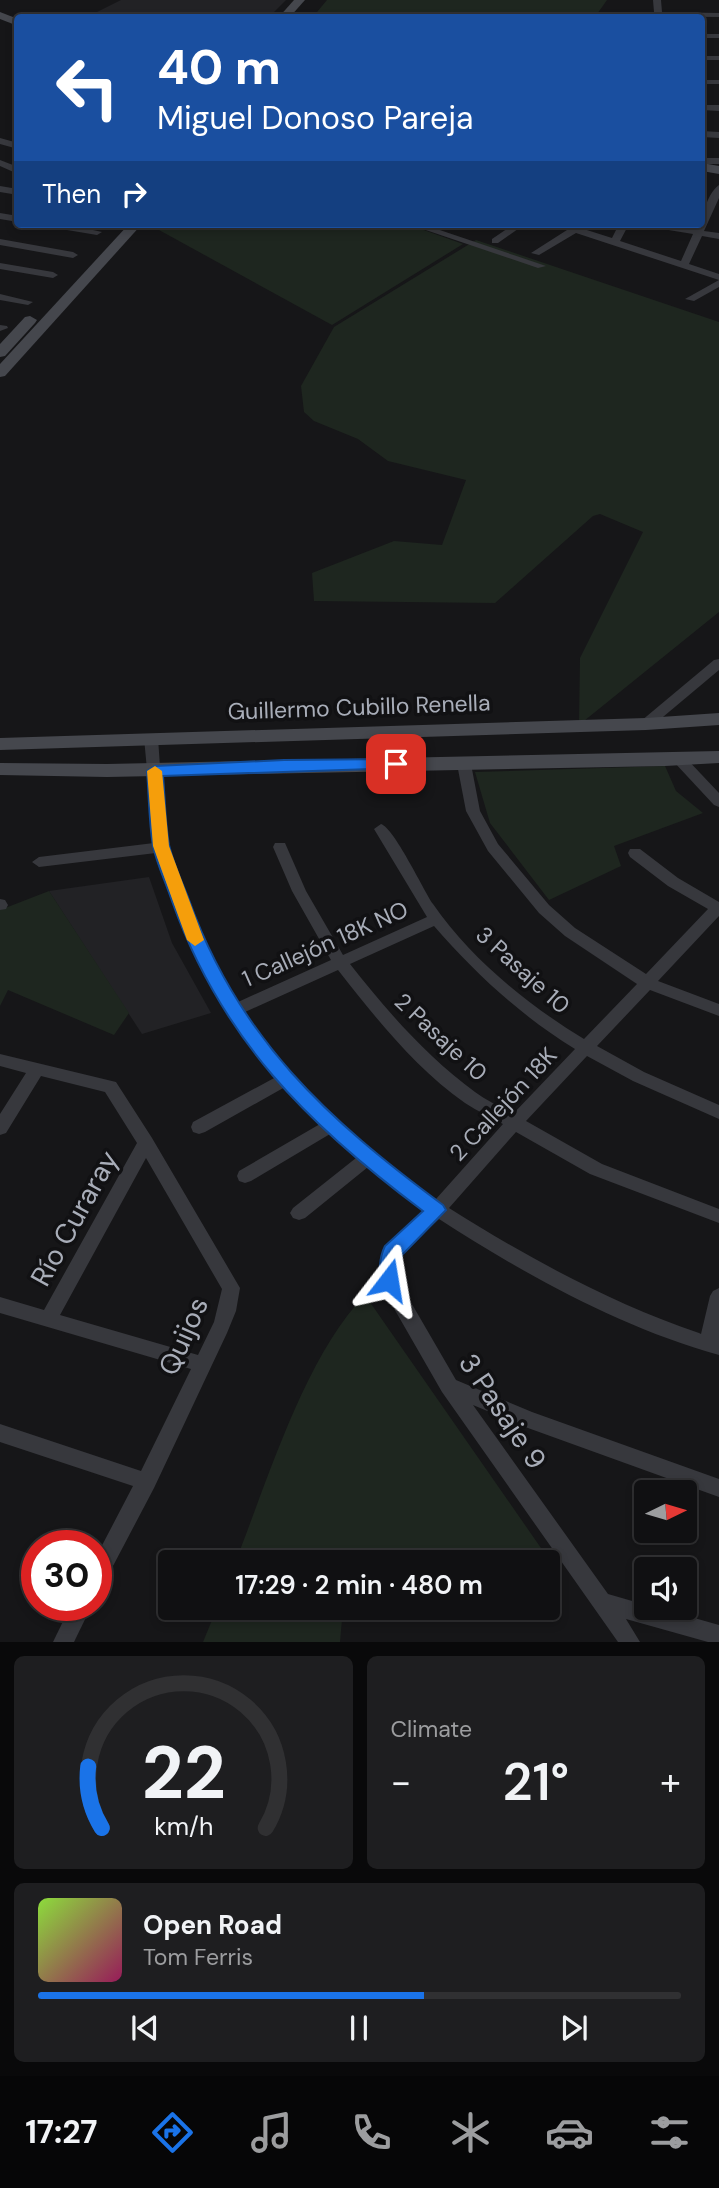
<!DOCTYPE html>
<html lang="en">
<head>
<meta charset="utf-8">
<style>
  body { margin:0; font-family:"DM Sans",sans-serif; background:#1e1e20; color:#f1f3f6; height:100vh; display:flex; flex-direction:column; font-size:26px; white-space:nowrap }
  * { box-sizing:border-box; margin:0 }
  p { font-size:23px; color:#9c9d9f }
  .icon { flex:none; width:38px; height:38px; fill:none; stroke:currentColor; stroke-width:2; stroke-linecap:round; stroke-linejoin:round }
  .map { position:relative; height:1642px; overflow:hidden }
  .panel { display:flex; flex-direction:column; gap:14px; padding:14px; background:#09090a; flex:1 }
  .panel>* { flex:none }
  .guide { position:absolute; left:14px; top:14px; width:691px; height:214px; border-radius:7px; box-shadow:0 4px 10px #0003,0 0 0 2px #303032; background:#1a4fa0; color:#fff; overflow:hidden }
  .needle { width:46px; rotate:85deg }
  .fabs { position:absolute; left:634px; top:1480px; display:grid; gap:14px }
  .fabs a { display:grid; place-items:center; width:63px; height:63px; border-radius:7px; background:#101012; box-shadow:0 4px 10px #0003,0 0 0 2px #303032; font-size:35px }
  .speed { position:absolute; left:21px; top:1530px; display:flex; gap:14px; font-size:35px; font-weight:700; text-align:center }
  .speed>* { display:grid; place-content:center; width:91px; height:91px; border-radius:50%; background:#101012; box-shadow:0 4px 10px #0003,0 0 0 2px #303032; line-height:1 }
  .speed .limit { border:10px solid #d22; background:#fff; color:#111 }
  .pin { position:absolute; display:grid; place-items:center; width:60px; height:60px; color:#fff; margin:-30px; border-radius:14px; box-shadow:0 4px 10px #0006 }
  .me { position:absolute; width:77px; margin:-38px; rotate:14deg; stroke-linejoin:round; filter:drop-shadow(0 0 5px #0008) }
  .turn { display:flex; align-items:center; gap:24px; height:147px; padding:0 28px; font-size:32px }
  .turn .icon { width:91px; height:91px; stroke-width:2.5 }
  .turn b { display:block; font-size:49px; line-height:60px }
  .then { display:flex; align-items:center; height:66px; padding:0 28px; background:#0003; gap:14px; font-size:26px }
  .big { font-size:52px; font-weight:600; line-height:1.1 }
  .panel .widget { flex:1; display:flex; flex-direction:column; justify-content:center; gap:10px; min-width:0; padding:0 24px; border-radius:10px; background:#1e1e20 }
  .panel .dial { align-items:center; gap:0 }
  .dial svg { height:182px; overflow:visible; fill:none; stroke:#303032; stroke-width:7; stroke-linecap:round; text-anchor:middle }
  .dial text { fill:#f1f3f6; stroke:none }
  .song { display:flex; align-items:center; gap:21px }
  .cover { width:84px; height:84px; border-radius:10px; background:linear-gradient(135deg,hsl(90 70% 55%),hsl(330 70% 35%)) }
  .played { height:7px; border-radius:4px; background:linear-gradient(90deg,#1a73e8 60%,#303032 60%) }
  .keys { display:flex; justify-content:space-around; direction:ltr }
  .heat { display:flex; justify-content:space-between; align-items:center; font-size:38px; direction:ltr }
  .panel .tiles { flex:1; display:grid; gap:14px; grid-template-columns:1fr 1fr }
  .widget:last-child { grid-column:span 2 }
  .trip { position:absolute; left:158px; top:1550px; width:402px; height:70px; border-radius:7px; background:#101012; box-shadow:0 4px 10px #0003,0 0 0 2px #303032; font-weight:600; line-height:70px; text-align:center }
  .dock { display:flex; height:112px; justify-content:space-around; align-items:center; background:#060607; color:#9c9d9f }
  .dock .icon { width:49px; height:49px }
  .dock .current { color:#1a73e8 }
  .dock b { font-size:32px; color:#f1f3f6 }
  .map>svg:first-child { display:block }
</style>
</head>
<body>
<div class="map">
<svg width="719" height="1642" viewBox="0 0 719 1642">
  <rect width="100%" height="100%" fill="#161618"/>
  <g fill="#222225">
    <polygon points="121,0 286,0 269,17 87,17"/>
    <polygon points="149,877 172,943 211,1013 142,1034 49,891"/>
  </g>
  <g fill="#1e261f">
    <polygon points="327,0 607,0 595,17 312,18"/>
    <polygon points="162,224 407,224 463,244 332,325 159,230"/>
    <polygon points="476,240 719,322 719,612 579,725 580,658 643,532 600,514 593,516 495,603 314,601 312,573 394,541 442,545 466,480 388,461 358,439 314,421 304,412 301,386 334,327"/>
    <polygon points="665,766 676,791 703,813 614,846 621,866 549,900 490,823 475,772"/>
    <polygon points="49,891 129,1013 114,1035 8,990 0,1006 0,910"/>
    <path d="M 365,1295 L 550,1561 L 235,1563 C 267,1482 305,1356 365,1295 Z"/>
    <polygon points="217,1608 343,1608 340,1642 203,1642"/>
  </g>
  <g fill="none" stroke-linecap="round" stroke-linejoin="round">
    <g fill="#37383d" fill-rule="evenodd">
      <polygon points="653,0 661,0 662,12 719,13 719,17 601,16 597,14 601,12 654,12"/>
      <rect x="702" y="34" width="17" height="4"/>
      <rect x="702" y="56" width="17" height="4"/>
      <rect x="702" y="80" width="17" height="4"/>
      <polygon points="702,105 719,105 719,111 702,110"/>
      <polygon points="702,131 719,132 719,138 702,137"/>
      <polygon points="0,138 18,143 18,149 0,144"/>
      <rect x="702" y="158" width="17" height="6"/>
      <polygon points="0,160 18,167 18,174 0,166"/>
      <path d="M 719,185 L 719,198 L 704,231 L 719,233 L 719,239 L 702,236 L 689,264 L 719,274 L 719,280 L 576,233 L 539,255 L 531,253 L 567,230 L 554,224 L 568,224 L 612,238 L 619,224 L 629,224 L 620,241 L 681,261 L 693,234 L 650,227 L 645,224 L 666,224 L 695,229 L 698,224 L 702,224 C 702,212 709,192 719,185 Z"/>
      <polygon points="0,186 18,189 18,195 0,192"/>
      <polygon points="0,213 18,216 18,222 0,219"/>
      <polygon points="44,224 66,224 102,232 97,235 49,227"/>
      <polygon points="408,224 422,224 546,266 538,268"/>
      <polygon points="514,224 525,224 498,243 492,243 492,239"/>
      <polygon points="0,239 73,252 78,255 73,258 0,245"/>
      <polygon points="0,263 53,272 58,275 53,278 0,269"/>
      <polygon points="719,280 719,287 694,301 685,299"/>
      <polygon points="0,294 33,302 28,305 0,300"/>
      <polygon points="0,325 7,326 8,328 0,331"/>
      <polygon points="719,659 719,670 651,727 641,727 639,724 641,721 714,660"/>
      <path d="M 151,734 L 158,738 L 164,824 L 169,849 L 196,923 L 228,987 L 238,1002 L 331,960 L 292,891 L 273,847 L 275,843 L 285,843 L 306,891 L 343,955 L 427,917 L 374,829 L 381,824 C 394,828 423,889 433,904 C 471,959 528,1005 584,1039 L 637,984 L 565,936 L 539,913 L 488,851 L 466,811 L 457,764 L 464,759 L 471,764 L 480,811 L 498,844 L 549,905 L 575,928 L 646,974 L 708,909 L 668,886 L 630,857 L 628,853 L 630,849 L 640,849 L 678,878 L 719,902 L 719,916 L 658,981 L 719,1004 L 719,1016 L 650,990 L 597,1046 L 644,1072 L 719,1105 L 719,1119 L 633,1081 L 587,1056 L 526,1121 L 602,1164 L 719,1209 L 719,1223 L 590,1174 L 516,1132 L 449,1208 C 528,1258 611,1303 699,1333 L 701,1334 L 710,1296 L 713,1291 L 719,1288 L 719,1355 C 619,1327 526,1275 439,1219 L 400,1255 L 398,1280 L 456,1380 L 532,1412 L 719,1479 L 719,1497 L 528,1428 L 473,1405 L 608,1594 L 646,1605 L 646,1608 L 659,1608 L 719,1625 L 719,1642 L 708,1642 L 626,1619 L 640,1642 L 618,1642 L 442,1392 L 388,1298 L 380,1280 L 383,1252 L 386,1247 L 425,1210 L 368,1167 L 305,1218 L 299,1220 L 293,1218 L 290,1213 L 293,1208 L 356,1158 L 330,1134 L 251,1181 L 245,1183 L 239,1181 L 237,1176 L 239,1171 L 320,1124 L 285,1087 L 205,1132 L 199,1134 L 193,1132 L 191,1127 L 193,1122 L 276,1077 L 225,1011 L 226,1009 C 194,961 175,907 156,853 L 39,867 L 32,862 L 39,857 L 154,843 L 144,738 ZM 434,926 C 476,974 521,1016 575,1049 L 513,1114 C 500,1107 486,1100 475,1092 C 427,1057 387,1011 350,964 ZM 338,970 C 375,1017 415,1068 465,1103 C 477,1111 491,1117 503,1124 L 436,1199 C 361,1151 295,1085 245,1012 Z"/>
      <polygon points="679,754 684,756 719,793 719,807 714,805 674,762 672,759"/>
      <polygon points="0,899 5,900 8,905 6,909 0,910"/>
      <path d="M 0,1054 L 116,1082 L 152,1138 L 240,1288 L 236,1311 L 227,1333 L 154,1488 L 103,1585 L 96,1588 L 96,1557 L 133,1486 L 0,1442 L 0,1424 L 141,1471 L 191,1369 L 0,1313 L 0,1297 L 44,1310 L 137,1143 L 105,1092 L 41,1076 L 6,1133 L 0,1135 L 0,1114 L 26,1073 L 0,1066 ZM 146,1158 L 222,1289 L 214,1322 L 198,1355 L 60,1315 Z"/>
      <polygon points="71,1605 92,1605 74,1642 53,1642"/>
    </g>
    <g fill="#45474d" fill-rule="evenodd">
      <polygon points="294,0 305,0 289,18 278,18"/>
      <polygon points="0,12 18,19 18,26 0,19"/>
      <polygon points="702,163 719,166 719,174 702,171"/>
      <polygon points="129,224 142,224 5,376 0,377 0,364"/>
      <polygon points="30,316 37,320 35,323 5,356 0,357 0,344 25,317"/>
      <polygon points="719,713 719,725 646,730 0,750 0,738 646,718"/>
      <polygon points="719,751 719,763 665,766 107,777 0,775 0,763 107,764"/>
    </g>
  </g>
  <path fill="#1a73e8" stroke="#114b97" stroke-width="2" d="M 396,759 L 403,764 L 401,768 L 163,776 C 165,799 165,822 169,845 C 173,863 182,882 189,900 C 239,1039 328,1120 443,1205 L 446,1210 L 402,1255 L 396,1286 L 389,1289 L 382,1286 C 377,1276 380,1256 385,1246 L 423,1211 C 308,1125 221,1039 172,901 C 166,883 157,864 153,846 C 149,822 149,795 147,771 L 155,766 L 284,760 Z"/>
  <polygon fill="#f59e0b" points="155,766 162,771 169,846 204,940 195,946 187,940 153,846 147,771"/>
  <g text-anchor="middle" stroke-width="7" stroke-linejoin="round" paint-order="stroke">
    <g font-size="23" fill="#a8adb8" stroke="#111113">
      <text transform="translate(359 707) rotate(-2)" y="8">Guillermo Cubillo Renella</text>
      <text transform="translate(325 944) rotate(-24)" y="8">1 Callejón 18K NO</text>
      <text transform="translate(523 970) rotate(42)" y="8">3 Pasaje 10</text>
      <text transform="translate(441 1037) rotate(43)" y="8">2 Pasaje 10</text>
      <text transform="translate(503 1104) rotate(-47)" y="8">2 Callejón 18K</text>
    </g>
    <g font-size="28" fill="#a8adb8" stroke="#111113">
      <text transform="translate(74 1218) rotate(-61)" y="10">Río Curaray</text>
      <text transform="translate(183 1336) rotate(-66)" y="10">Quijos</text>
      <text transform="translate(503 1411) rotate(56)" y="10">3 Pasaje 9</text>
    </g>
  </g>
</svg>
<div class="fabs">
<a><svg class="needle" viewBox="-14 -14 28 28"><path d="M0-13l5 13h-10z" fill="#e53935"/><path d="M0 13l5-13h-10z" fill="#9c9d9f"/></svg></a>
<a><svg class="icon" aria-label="sound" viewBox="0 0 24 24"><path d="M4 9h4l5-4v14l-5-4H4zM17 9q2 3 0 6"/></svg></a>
</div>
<div class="speed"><div class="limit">30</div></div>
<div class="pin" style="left:396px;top:764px;background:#d93025"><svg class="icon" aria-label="arrive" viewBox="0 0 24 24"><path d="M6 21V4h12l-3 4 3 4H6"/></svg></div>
<svg class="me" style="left:389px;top:1280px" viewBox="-20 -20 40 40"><path d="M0-17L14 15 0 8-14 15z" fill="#1a73e8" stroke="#fff" stroke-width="4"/></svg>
<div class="trip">17:29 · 2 min · 480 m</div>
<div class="guide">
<div class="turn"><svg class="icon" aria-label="left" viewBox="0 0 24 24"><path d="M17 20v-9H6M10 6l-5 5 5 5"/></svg><div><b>40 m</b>Miguel Donoso Pareja</div></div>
<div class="then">Then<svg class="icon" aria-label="right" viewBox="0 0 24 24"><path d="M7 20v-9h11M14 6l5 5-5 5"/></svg></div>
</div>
</div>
<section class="panel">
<div class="tiles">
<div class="widget dial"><svg viewBox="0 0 100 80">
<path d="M14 69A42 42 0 1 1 86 69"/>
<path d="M14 69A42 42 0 0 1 8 42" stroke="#1a73e8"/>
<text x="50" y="56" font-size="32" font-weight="700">22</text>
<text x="50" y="72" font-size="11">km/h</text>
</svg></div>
<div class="widget"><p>Climate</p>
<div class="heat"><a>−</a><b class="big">21°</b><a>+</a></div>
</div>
<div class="widget">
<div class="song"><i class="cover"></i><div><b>Open Road</b><p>Tom Ferris</p></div></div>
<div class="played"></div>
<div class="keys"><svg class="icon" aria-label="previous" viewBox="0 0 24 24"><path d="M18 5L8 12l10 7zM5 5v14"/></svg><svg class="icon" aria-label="pause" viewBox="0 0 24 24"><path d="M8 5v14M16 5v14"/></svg><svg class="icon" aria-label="next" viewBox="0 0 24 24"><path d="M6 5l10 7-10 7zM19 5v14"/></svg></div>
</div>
</div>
</section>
<nav class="dock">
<b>17:27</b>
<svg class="icon current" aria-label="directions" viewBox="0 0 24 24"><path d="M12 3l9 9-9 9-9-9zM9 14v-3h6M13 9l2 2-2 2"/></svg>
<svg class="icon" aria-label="music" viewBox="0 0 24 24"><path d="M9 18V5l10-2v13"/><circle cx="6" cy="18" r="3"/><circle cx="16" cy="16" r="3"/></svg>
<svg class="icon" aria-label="phone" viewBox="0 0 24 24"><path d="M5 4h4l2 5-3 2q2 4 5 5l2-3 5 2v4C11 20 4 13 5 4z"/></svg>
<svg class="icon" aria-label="climate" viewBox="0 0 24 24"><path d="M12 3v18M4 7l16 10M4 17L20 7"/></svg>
<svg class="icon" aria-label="car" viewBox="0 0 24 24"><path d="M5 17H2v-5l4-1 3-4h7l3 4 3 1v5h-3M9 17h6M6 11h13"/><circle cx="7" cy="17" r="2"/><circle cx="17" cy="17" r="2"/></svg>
<svg class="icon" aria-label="filters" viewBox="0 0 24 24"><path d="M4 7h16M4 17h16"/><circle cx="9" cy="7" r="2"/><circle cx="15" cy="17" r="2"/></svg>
</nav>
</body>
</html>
